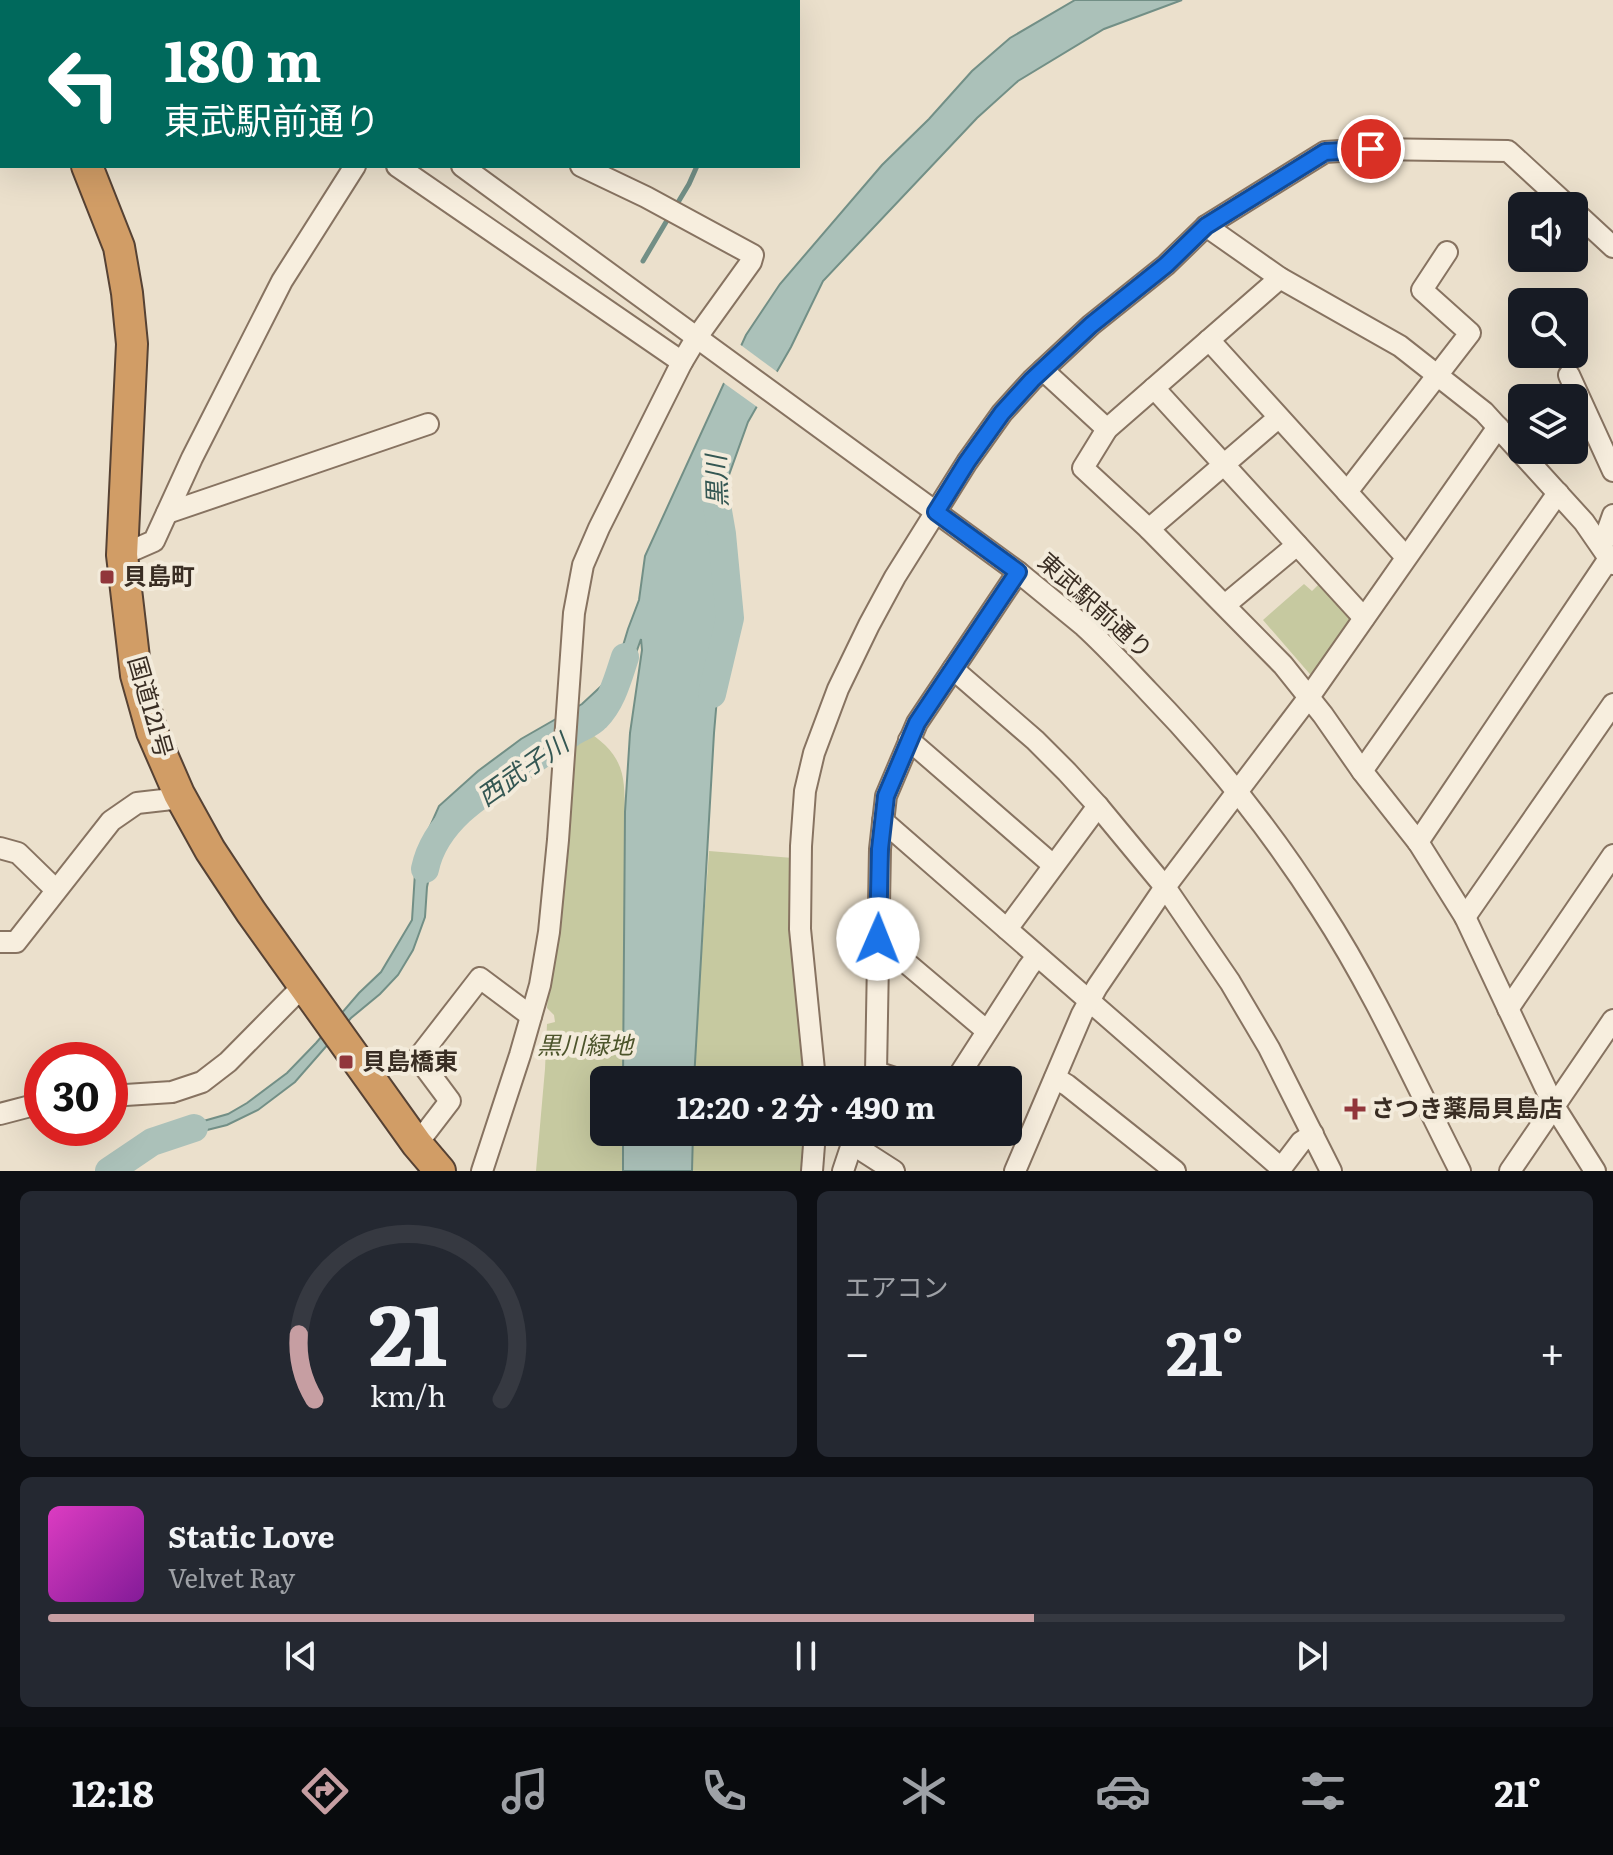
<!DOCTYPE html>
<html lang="ja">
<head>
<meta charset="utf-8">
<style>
  body { margin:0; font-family:Literata,"Noto Sans JP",serif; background:#242831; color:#f1f3f6; height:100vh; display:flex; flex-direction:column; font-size:30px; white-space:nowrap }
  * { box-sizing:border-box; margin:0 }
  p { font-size:26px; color:#9ea1a6 }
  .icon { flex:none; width:44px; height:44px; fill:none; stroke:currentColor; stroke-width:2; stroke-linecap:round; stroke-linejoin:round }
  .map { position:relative; height:1171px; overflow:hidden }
  .panel { display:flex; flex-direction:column; gap:20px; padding:20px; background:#0d0f14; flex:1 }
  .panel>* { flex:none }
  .guide { position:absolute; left:0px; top:0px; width:800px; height:168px; box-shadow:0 8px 32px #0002; background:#00695c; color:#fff; overflow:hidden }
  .controls { position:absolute; left:1508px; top:192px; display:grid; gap:16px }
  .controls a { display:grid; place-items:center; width:80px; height:80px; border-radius:12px; background:#171b24; box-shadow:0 8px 32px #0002; font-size:40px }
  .speed { position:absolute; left:24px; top:1042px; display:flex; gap:16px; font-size:40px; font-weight:700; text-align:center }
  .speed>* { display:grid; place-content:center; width:104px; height:104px; border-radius:50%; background:#171b24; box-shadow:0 8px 32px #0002; line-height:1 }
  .speed .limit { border:12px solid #d22; background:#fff; color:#111 }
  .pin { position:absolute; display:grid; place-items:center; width:68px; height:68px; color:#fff; margin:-34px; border:4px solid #fff; border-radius:50%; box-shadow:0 2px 8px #0007 }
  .me { position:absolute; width:88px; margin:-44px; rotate:1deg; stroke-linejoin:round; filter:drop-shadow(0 0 6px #0008) }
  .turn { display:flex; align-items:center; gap:28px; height:168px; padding:0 32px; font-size:36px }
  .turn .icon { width:104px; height:104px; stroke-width:2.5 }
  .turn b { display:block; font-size:56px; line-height:68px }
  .big { font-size:60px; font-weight:700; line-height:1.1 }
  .panel .widget { flex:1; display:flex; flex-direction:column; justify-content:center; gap:12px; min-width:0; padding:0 28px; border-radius:12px; background:#242831 }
  .panel .dial { align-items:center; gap:0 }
  .dial svg { height:208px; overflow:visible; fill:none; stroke:#363941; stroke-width:7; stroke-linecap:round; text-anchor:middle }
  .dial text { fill:#f1f3f6; stroke:none }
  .song { display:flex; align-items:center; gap:24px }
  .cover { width:96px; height:96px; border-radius:12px; background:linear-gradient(135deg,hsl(310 70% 55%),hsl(290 70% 35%)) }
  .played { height:8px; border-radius:4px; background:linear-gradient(90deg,#c69ea2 65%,#363941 65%) }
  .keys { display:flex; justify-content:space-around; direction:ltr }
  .heat { display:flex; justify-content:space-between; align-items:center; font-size:44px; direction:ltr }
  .panel .tiles { flex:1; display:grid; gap:20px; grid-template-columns:1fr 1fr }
  .widget:last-child { grid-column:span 2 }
  .trip { position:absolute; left:590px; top:1066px; width:432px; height:80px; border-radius:12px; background:#171b24; box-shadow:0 8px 32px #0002; font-weight:700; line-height:80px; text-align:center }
  .menu { display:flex; height:128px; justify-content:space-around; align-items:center; background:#090b0e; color:#9ea1a6 }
  .menu .icon { width:56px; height:56px }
  .menu .selected { color:#c69ea2 }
  .menu b { font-size:36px; color:#f1f3f6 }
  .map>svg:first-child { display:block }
</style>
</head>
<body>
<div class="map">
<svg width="1613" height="1171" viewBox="0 0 1613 1171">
  <rect width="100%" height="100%" fill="#ebe0cc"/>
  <g fill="#c6c9a0">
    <polygon points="1322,581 1353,613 1354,625 1315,680 1263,620 1304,584 1312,591"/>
    <path d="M 584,730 C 592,733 598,739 605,745 C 626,766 624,784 625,812 L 623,1080 L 604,1080 L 604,1132 L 623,1132 L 623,1171 L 536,1171 L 545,1069 L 547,1024 L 555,1022 L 554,1015 L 547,1008 L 572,737 Z"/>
    <polygon points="709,851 793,858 809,1080 694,1080 695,1046"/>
    <polygon points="693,1132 809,1132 807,1171 692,1171"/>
  </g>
  <g fill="#abc1b9" stroke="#728f86" stroke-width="2">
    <polygon points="1075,0 1182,0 1104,29 1018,81 977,118 823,281 791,347 748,422 715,514 724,617 714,733 694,1080 623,1080 625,812 630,733 642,650 641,639 630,670 592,715 540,744 492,777 450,811 443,825 434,854 427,887 425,917 413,950 398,975 380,994 351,1018 295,1082 258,1110 227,1125 191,1134 166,1144 128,1171 112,1171 165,1136 186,1126 228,1114 247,1103 287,1073 316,1043 359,993 381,972 412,920 415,873 427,833 439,806 478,771 521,739 582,704 611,677 616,669 628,629 639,600 645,556 746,335 780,284 882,165 929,119 972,71 1010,38"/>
    <polygon points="623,1132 693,1132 692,1171 623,1171"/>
  </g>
  <polygon fill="#ebe0cc" points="738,343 780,374 760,409 721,381"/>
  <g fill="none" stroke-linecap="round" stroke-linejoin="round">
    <g stroke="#728f86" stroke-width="5">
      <polyline points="773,2 774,0"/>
      <polyline points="674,209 689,184 697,166"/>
      <polyline points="643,261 669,217"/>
    </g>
    <g stroke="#abc1b9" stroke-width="28">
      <polyline points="712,694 730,618 722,534 714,488 715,471"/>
      <path d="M 425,869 C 436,817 488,789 530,762 C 544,753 557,743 570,734 C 578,728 590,725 596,718 C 612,702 618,678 625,657"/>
      <polyline points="109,1171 152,1142 194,1128"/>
    </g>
    <g stroke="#877361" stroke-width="24">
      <g id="minor">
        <polyline points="233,0 236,2"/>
        <polyline points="307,0 308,2"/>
        <polyline points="95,2 96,0"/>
        <polyline points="472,2 474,0"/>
        <polyline points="0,95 2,95"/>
        <polyline points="397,166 682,362"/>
        <path d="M 462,166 L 1018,572 C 1040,590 1062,608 1084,626 C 1106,646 1127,669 1148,691 C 1213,758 1271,830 1321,909 C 1375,992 1415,1083 1460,1171"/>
        <polyline points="1574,211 1613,247"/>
        <polyline points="1206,226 1280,278 1400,346 1484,412 1584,522 1613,564"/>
        <polyline points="1280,278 1107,429 1083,468 1149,529 1283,665 1323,715 1362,771 1558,493"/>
        <polyline points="1209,340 1406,557"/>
        <polyline points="1043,370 1107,429"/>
        <polyline points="1569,375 1613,471"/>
        <polyline points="1154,388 1364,618"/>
        <polyline points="1347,492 1470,333 1422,290 1447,252"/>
        <polyline points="167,513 428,424"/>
        <polyline points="1149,529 1278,418"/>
        <polyline points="1602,546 1613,515"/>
        <polyline points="122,555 154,541 192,458 282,281 355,166"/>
        <polyline points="1225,605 1297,545"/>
        <polyline points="953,669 1035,740 1067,772 1098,806 1165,887 1230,982 1269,1048 1331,1171"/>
        <polyline points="909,740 1053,865"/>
        <polyline points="1362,771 1418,842 1465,917 1554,1106 1595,1171"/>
        <polyline points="883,821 1281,1168"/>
        <polyline points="1418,842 1610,557"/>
        <polyline points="0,848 18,853 56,890"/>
        <polyline points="1465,917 1613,704"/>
        <polyline points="1007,929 1098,806"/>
        <polyline points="878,939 987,1031"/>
        <polyline points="0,942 16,942 111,821 137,803 181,798"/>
        <polyline points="1508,1009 1613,855"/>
        <polyline points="876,1072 901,1080"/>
        <polyline points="1055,1078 1067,1085 1175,1171"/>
        <polyline points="815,1080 800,929 801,846 805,791 814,753 838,689 869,625 895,577 967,462 1002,413 1032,380 1091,325 1166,265 1206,226 1325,152 1371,149 1508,151 1568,206"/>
        <polyline points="874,1080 876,1072 880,849 886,796 917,723 1018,572"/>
        <polyline points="956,1080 1028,968 1037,956"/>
        <polyline points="110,1096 172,1092 202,1082 228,1062 304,985"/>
        <polyline points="0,1114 42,1103"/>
        <polyline points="417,1144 450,1101 418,1058 480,978 531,1016"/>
        <polyline points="852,1144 894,1171"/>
        <polyline points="482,1171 520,1055 540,985 549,932 558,840 574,613 583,565 599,528 682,362 697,337 751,262 753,255 646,197 581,166"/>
        <polyline points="812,1171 815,1132"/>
        <polyline points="843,1171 856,1132"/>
        <polyline points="1015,1171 1082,1014 1097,987 1165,887 1309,697 1498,427"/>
        <polyline points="1279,1171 1301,1142 1313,1134"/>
        <polyline points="1510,1171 1613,1020"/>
      </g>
    </g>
    <g stroke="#564234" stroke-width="34">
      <g id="highway">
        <polyline points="0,4 2,7"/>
        <polyline points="87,166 119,247 127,293 132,344 122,555 136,675 152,732 179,794 210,850 251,912 417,1144 440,1171"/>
      </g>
    </g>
    <use href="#minor" stroke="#f7eede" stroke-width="20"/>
    <use href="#highway" stroke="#d19d66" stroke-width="30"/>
  </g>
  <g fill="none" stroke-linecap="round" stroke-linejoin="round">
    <g stroke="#114b97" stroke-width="20">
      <polyline id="route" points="878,939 880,849 886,796 917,723 1018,572 936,512 967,462 1002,413 1032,380 1091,325 1166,265 1206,226 1325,152 1371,149"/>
    </g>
    <use href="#route" stroke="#1a73e8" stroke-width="14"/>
  </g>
  <g fill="#91363b" stroke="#f3ebdb" stroke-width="3">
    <rect x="99" y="569" width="16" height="16" rx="4"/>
    <rect x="338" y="1054" width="16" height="16" rx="4"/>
    <path d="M1351 1097h8v8h8v8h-8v8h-8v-8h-8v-8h8z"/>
  </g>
  <g text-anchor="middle" stroke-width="8" stroke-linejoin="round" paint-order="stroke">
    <g font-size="24" font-weight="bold" fill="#392d23" stroke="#f3ebdb" text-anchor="start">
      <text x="123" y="585">貝島町</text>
      <text x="362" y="1070">貝島橋東</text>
      <text x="1371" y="1117">さつき薬局貝島店</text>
    </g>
    <g font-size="24" fill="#392d23" stroke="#f3ebdb">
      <text transform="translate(1095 606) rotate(42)" y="8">東武駅前通り</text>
      <text transform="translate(150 707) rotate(74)" y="8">国道121号</text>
    </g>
    <g font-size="24" font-style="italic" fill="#4c542b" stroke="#f3ebdb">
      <text x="585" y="1054">黒川緑地</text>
    </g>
    <g font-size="26" font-style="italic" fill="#345753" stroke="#f3ebdb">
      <text transform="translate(717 481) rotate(-92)" y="9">黒川</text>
      <text transform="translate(523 770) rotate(-35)" y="9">西武子川</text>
    </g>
  </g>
</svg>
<div class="controls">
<a><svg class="icon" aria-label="sound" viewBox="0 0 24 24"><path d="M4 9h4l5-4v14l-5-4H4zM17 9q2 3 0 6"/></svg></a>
<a><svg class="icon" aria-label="search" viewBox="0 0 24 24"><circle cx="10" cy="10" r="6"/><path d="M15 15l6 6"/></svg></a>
<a><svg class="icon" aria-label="layers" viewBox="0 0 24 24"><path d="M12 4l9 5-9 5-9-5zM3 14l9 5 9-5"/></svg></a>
</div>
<div class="speed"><div class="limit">30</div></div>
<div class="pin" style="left:1371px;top:149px;background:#d93025"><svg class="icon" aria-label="arrive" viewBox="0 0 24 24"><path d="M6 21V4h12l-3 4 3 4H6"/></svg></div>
<svg class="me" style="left:878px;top:939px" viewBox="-20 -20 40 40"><circle r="19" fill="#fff"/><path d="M0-13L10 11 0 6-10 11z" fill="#1a73e8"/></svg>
<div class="trip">12:20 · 2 分 · 490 m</div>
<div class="guide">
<div class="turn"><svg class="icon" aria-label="left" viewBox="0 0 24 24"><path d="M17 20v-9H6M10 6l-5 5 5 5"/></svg><div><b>180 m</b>東武駅前通り</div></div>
</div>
</div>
<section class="panel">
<div class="tiles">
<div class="widget dial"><svg viewBox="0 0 100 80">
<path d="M14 69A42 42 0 1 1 86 69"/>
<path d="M14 69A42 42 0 0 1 8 44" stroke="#c69ea2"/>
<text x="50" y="56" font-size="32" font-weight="700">21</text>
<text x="50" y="72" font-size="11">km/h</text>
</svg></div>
<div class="widget"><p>エアコン</p>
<div class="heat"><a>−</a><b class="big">21°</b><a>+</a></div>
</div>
<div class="widget">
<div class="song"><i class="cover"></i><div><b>Static Love</b><p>Velvet Ray</p></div></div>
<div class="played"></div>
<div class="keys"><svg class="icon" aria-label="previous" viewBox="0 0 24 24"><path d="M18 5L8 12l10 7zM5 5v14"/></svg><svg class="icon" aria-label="pause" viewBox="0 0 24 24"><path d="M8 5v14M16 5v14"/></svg><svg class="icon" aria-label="next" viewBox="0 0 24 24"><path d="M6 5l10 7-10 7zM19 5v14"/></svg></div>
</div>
</div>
</section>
<nav class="menu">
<b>12:18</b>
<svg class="icon selected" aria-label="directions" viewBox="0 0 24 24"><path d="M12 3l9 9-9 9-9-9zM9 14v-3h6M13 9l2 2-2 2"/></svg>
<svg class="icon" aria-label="music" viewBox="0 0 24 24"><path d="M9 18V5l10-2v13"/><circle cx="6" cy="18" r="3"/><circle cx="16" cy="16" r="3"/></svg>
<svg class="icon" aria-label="phone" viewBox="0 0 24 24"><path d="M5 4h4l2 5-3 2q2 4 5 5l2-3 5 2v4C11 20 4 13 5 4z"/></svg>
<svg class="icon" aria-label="climate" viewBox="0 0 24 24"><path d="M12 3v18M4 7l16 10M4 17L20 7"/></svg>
<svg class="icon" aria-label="car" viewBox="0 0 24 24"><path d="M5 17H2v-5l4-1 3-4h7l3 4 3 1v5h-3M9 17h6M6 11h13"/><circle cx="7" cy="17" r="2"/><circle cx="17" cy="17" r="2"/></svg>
<svg class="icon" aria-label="filters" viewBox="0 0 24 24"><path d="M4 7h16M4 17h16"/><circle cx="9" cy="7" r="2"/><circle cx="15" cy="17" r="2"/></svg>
<b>21°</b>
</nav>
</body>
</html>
